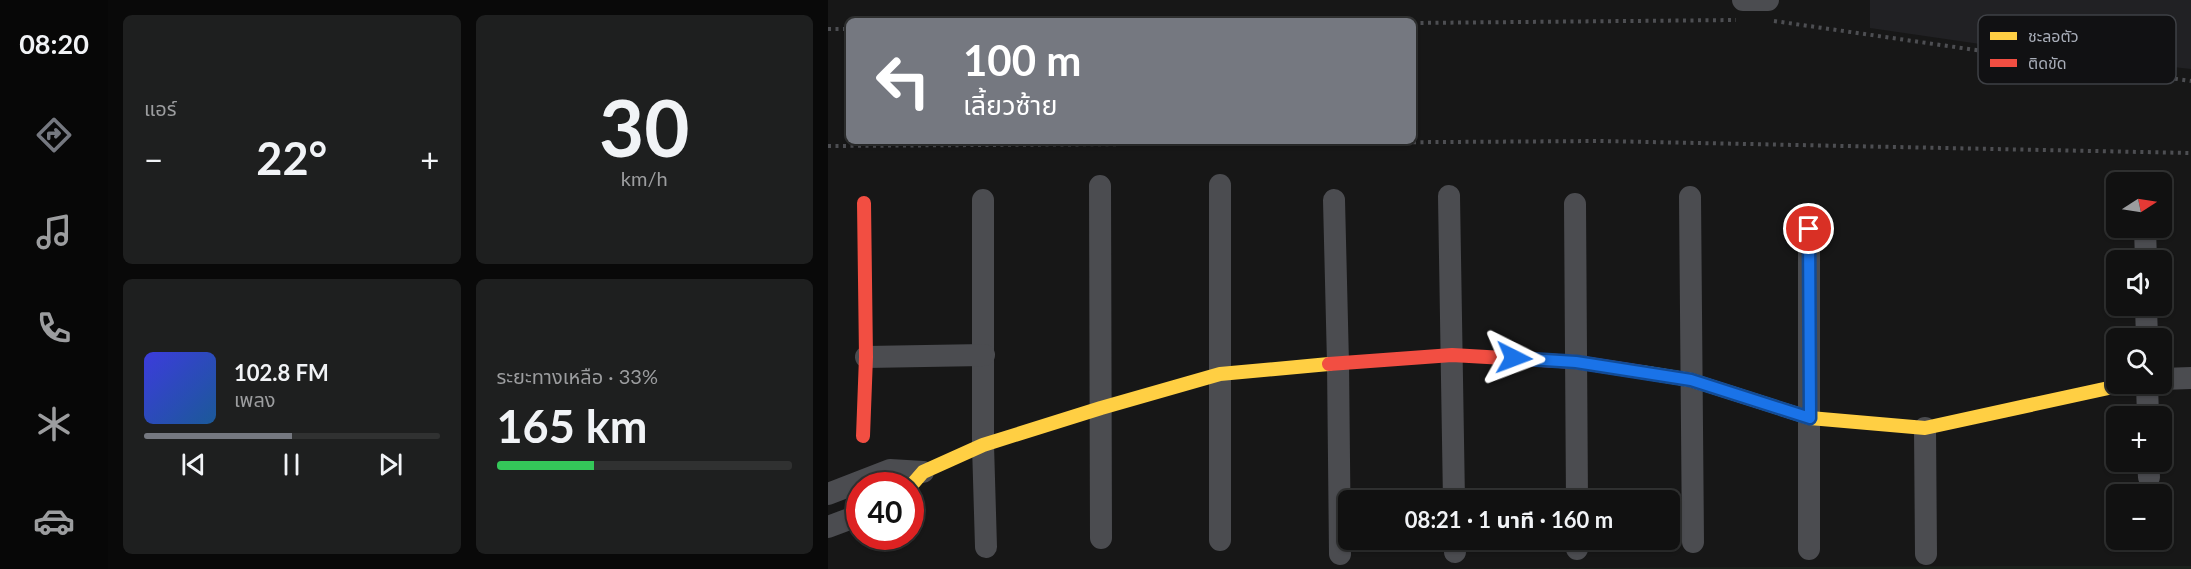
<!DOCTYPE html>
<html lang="th">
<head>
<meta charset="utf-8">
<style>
  body { margin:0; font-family:Lato,"Noto Sans Thai",sans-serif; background:#1e1f1f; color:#f1f3f6; height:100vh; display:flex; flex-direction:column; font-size:22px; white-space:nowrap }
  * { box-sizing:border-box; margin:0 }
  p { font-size:20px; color:#9c9d9f }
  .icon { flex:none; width:33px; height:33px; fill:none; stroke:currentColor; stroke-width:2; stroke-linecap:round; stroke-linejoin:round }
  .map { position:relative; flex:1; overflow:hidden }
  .details { display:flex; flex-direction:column; gap:15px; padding:15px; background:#090909; width:720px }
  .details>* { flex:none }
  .hud { position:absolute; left:18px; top:18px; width:570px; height:126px; border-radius:9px; box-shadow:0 2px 4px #0004,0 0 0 2px #303131; background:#757880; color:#fff; overflow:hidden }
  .needle { width:39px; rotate:78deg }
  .controls { position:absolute; left:1278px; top:172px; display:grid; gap:12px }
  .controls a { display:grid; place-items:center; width:66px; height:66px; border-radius:9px; background:#111; box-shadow:0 2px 4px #0004,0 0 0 2px #303131; font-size:30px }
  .speed { position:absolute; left:18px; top:472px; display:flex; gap:12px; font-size:30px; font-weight:700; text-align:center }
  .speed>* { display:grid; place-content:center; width:78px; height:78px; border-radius:50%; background:#111; box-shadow:0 2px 4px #0004,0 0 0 2px #303131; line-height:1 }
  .speed .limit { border:9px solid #d22; background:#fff; color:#111 }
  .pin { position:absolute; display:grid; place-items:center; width:51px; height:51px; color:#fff; margin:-26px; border:3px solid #fff; border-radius:50%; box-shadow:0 2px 6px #0007 }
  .me { position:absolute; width:66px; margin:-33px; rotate:93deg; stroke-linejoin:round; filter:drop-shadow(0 0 4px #0008) }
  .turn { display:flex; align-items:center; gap:21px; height:126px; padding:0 18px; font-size:27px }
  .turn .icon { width:78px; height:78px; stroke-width:2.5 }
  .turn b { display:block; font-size:42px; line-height:51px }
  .big { font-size:45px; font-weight:700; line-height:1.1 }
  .details .card { flex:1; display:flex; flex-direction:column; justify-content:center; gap:9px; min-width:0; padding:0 21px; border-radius:9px; background:#1e1f1f }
  .details .dial { align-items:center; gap:0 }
  .dial b { font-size:78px; line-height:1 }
  .song { display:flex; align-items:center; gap:18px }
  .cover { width:72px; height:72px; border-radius:9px; background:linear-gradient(135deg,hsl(240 70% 55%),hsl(210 70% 35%)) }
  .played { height:6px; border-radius:3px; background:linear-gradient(90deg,#757880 50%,#303131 50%) }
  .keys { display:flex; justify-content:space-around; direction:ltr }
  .heat { display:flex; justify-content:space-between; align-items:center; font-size:33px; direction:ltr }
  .charge { height:9px; border-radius:4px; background:linear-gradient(90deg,#34c759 33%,#303131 0) }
  .details .tiles { flex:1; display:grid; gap:15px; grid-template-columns:repeat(2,1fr) }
  .trip { position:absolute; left:510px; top:490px; width:342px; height:60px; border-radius:9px; background:#111; box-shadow:0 2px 4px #0004,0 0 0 2px #303131; font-weight:700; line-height:60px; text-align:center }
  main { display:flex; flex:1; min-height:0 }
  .dock { display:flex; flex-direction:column; width:108px; justify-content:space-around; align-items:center; background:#070707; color:#9c9d9f }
  .dock .icon { width:42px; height:42px }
  .dock .selected { color:#757880 }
  .dock b { font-size:27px; color:#f1f3f6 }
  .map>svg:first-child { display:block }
</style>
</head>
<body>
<main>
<nav class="dock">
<b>08:20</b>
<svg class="icon selected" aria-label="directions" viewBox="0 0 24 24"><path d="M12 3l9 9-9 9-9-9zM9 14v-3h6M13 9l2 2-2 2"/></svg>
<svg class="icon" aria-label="music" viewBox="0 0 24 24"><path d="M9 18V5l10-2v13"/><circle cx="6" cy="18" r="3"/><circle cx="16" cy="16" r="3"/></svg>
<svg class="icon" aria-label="phone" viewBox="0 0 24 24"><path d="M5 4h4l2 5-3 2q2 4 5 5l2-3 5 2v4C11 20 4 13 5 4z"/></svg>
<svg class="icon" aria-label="climate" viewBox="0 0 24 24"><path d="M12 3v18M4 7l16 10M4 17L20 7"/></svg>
<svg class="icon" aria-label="car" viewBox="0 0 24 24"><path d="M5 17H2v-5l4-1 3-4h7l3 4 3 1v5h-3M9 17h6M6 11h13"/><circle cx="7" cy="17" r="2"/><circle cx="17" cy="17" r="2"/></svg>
</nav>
<section class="details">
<div class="tiles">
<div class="card"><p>แอร์</p>
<div class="heat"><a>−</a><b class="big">22°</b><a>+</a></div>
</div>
<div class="card dial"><b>30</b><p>km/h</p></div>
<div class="card">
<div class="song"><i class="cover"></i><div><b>102.8 FM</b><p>เพลง</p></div></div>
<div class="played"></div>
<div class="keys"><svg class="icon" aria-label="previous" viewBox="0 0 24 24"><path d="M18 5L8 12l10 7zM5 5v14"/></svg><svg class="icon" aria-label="pause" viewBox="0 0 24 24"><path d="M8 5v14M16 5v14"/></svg><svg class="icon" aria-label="next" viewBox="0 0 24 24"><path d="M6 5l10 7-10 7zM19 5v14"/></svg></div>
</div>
<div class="card"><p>ระยะทางเหลือ · 33%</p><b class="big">165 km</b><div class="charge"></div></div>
</div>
</section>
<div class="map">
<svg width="1363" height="569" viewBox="0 0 1363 569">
  <rect width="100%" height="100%" fill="#171717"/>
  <polygon fill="#212124" points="1042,0 1363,0 1363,69 1200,51 1042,28"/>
  <polygon fill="#1b211c" points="1170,566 1363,566 1363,569 559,569"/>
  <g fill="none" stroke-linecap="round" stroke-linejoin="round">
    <g stroke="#4d4e52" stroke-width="4" stroke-dasharray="3 4.5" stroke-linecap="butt">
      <polyline points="946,21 1363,81"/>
      <polyline points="585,23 908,20"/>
      <polyline points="0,29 21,29"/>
      <polyline points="0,146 772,141 1363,153"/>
    </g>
    <g stroke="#4b4c50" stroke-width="22">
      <polyline points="915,0 940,0"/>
      <polyline points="272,186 273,538"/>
      <polyline points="621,196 626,501"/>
      <polyline points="862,197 865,542"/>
      <polyline points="155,200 155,445 158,547"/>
      <polyline points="506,200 510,363 512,554"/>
      <polyline points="747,204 749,501"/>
      <polyline points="1317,228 1318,261"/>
      <polyline points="981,229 981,549"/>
      <polyline points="1318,306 1319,339"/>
      <polyline points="38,357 156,355"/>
      <polyline points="1334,379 1363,378"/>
      <polyline points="1319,384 1320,417"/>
      <polyline points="1097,428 1098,554"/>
      <polyline points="1320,462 1321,477"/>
      <polyline points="0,494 62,470 95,472"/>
      <polyline points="0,527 32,515"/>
      <polyline points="392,540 392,185"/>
      <polyline points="626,540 627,552"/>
      <polyline points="749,540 749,549"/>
    </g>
    <g stroke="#ffcf43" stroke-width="14">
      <polyline points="813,372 863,380 982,418 1097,428 1299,384"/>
      <polyline points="82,487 95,472 155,445 273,408 392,374 501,364"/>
    </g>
    <g stroke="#f24e42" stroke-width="14">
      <polyline points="501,364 624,355 748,362 813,372"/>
      <polyline points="35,436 38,357 36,203"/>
    </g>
  </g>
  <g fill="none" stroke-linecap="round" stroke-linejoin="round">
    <g stroke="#114b97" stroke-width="15">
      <polyline id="route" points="686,358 748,362 863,380 982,418 981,229"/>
    </g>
    <use href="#route" stroke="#1a73e8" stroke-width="10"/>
  </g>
  <rect x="1150" y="15" width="198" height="69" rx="9" fill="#111113" stroke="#3e4045" stroke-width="1.5"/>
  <rect x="1162" y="32" width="27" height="8" fill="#ffcf43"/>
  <rect x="1162" y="59" width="27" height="8" fill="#f24e42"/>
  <g font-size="16" fill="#a8adb8">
    <text x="1200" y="42">ชะลอตัว</text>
    <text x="1200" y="69">ติดขัด</text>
  </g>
</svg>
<div class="controls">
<a><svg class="needle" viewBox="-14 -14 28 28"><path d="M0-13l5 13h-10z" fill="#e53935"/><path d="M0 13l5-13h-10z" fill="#9c9d9f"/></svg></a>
<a><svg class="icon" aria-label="sound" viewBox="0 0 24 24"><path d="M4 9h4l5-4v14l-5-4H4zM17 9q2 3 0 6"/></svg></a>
<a><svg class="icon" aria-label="search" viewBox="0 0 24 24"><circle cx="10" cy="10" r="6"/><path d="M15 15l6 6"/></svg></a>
<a>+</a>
<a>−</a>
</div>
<div class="speed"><div class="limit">40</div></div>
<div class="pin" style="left:981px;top:229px;background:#d93025"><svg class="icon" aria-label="arrive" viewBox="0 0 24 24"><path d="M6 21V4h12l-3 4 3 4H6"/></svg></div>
<svg class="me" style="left:686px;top:358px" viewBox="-20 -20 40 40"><path d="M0-17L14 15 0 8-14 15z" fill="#1a73e8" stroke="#fff" stroke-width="4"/></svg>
<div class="trip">08:21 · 1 นาที · 160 m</div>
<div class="hud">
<div class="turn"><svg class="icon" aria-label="left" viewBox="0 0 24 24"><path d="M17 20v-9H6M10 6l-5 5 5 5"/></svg><div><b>100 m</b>เลี้ยวซ้าย</div></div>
</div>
</div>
</main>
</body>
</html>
